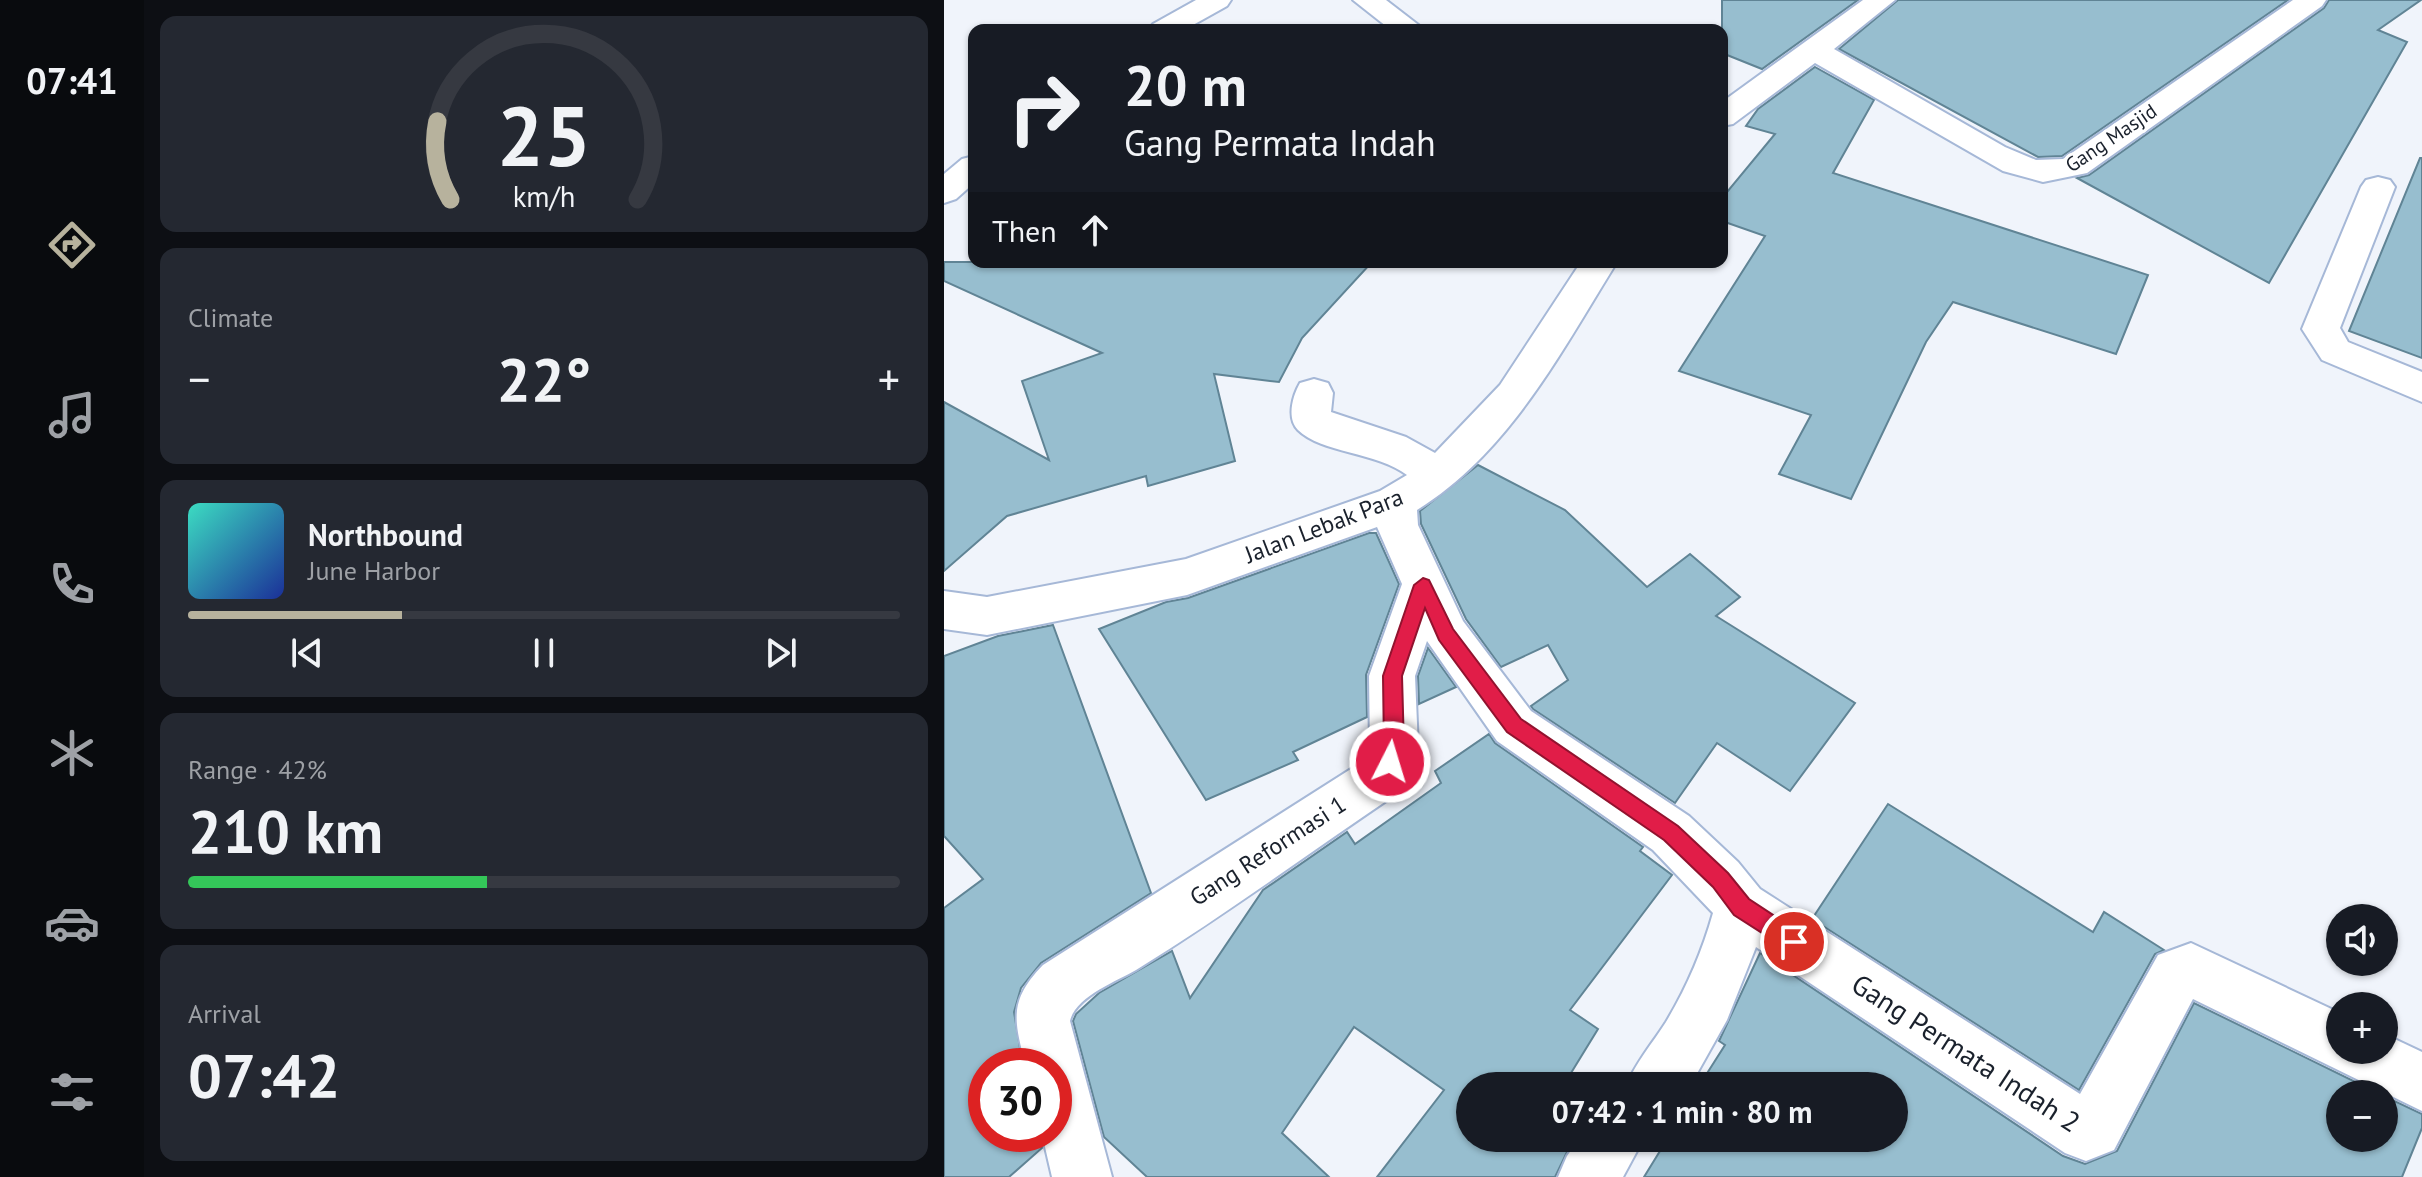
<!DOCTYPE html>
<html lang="en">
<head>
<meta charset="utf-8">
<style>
  body { margin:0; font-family:"PT Sans",sans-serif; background:#242831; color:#f1f3f6; height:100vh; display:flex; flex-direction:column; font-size:30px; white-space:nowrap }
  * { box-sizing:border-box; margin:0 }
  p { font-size:26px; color:#9ea1a6 }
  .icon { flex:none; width:44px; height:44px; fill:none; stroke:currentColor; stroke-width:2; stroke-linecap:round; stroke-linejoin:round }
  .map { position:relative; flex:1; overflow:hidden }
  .details { display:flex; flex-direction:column; gap:16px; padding:16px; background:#0d0f14; width:800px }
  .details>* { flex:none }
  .top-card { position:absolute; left:24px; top:24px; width:760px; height:244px; border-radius:16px; box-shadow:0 2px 6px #0004; background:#171b24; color:#f1f3f6; overflow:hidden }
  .fabs { position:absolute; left:1382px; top:904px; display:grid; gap:16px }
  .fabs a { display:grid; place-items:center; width:72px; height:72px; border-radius:50%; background:#171b24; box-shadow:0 2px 6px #0004; font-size:40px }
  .speed { position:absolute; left:24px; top:1048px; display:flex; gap:16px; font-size:40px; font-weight:700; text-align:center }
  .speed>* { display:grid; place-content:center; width:104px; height:104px; border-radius:50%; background:#171b24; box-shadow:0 2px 6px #0004; line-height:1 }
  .speed .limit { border:12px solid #d22; background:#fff; color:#111 }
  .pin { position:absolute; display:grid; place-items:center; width:68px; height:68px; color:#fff; margin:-34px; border:4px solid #fff; border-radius:50%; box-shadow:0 2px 8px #0007 }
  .me { position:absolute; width:88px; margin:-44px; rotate:5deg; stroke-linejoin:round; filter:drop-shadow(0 0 6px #0008) }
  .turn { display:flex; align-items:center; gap:28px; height:168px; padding:0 24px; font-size:36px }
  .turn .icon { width:104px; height:104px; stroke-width:2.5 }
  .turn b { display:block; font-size:56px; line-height:68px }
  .then { display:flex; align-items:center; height:76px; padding:0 24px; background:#0003; gap:16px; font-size:30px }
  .big { font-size:60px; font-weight:800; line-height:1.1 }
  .details .widget { flex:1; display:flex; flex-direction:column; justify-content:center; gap:12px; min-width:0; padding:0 28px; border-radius:16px; background:#242831 }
  .details .dial { align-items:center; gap:0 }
  .dial svg { height:208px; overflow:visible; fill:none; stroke:#363941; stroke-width:7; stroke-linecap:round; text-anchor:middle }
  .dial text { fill:#f1f3f6; stroke:none }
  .song { display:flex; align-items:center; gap:24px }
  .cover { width:96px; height:96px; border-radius:12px; background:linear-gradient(135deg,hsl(170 70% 55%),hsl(230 70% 35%)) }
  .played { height:8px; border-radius:4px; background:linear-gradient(90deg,#b7b29d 30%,#363941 30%) }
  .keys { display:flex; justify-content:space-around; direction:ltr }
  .heat { display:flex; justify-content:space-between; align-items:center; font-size:44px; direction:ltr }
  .charge { height:12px; border-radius:6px; background:linear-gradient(90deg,#34c759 42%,#363941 0) }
  .trip { position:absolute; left:512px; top:1072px; width:452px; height:80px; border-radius:40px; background:#171b24; box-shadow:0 2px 6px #0004; font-weight:800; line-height:80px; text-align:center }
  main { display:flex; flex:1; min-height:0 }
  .tab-bar { display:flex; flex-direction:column; width:144px; justify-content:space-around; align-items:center; background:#090b0e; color:#9ea1a6 }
  .tab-bar .icon { width:56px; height:56px }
  .tab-bar .on { color:#b7b29d }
  .tab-bar b { font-size:36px; color:#f1f3f6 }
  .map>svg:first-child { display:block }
</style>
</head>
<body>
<main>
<nav class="tab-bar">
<b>07:41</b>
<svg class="icon on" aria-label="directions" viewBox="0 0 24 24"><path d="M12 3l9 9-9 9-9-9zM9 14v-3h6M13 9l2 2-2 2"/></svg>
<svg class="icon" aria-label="music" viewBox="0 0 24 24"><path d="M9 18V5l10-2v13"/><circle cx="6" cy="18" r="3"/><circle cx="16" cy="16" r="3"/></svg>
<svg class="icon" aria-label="phone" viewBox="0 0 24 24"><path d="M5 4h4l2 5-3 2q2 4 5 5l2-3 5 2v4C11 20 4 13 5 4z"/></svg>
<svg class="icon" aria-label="climate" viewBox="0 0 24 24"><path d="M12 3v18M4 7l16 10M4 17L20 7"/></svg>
<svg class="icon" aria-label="car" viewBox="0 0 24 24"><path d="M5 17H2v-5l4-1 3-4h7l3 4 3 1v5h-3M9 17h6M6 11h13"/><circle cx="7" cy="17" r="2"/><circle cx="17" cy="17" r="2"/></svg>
<svg class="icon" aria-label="filters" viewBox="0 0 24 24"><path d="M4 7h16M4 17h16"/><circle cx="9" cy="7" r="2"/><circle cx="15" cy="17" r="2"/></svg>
</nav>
<section class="details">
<div class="widget dial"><svg viewBox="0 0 100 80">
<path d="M14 69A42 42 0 1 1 86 69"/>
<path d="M14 69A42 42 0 0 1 9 39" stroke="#b7b29d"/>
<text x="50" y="56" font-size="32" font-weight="700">25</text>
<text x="50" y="72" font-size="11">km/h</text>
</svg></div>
<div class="widget"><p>Climate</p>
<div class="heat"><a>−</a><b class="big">22°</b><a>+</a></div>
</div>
<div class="widget">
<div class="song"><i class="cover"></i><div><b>Northbound</b><p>June Harbor</p></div></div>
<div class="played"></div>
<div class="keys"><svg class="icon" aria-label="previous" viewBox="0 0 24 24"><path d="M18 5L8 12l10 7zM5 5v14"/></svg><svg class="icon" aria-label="pause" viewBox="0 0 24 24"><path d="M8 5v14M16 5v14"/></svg><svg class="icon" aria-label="next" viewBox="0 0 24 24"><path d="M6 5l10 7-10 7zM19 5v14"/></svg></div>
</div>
<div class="widget"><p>Range · 42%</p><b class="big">210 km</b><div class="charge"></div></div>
<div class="widget"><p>Arrival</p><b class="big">07:42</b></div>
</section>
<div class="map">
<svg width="1478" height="1177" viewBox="0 0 1478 1177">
  <rect width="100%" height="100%" fill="#f0f4fb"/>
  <g fill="#97becf" stroke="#608495" stroke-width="2">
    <polygon points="778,0 914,0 818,69 778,53"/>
    <polygon points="954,0 1344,0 1118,156 1094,157 895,49"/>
    <polygon points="1385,0 1477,0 1434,30 1463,42 1325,283 1133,178 1145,175 1380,8"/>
    <polygon points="871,67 930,100 889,173 1204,275 1172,354 1009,302 982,342 907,499 835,474 867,415 735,371 821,236 778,221 778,198 831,134 802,126 814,109"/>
    <polygon points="1476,158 1478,158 1478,358 1405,331"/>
    <polygon points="0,262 428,262 358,338 335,382 270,374 291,461 204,486 202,476 63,516 0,571 0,402 105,460 78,381 158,353 0,281"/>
    <polygon points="534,465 621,510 703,587 746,554 796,597 772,616 911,703 846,791 773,743 731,803 589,709 587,706 624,680 604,645 557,667 522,619 477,524 476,511"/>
    <polygon points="425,533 432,533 455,584 422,675 423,717 349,752 354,760 262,800 155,629 222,602 244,598"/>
    <polygon points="109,625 207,893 97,963 77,988 70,1012 79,1066 42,1066 42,1134 95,1134 98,1148 65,1177 0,1177 0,908 39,879 0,836 0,656 54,636"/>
    <polygon points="484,648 512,687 475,704 474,676"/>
    <polygon points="545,734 551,743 699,847 696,851 728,875 626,1010 654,1029 619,1086 526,1086 526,1138 608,1138 624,1150 611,1177 433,1177 500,1090 410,1027 338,1133 385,1177 203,1177 160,1137 129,1021 132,1014 155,993 228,951 246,998 319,890 403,832 411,844 497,783 491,771"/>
    <polygon points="944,804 1149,932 1160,912 1220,950 1211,954 1135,1090 868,919"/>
    <polygon points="816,953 1119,1156 1141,1164 1173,1151 1250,1003 1436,1094 1396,1094 1396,1138 1440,1138 1440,1096 1478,1114 1478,1128 1458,1177 700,1177 724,1138 950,1138 950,1086 755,1086 781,1045 775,1041"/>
  </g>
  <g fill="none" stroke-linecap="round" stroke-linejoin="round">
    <g stroke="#a6b8d7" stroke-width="4">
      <g id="minor">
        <polygon points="252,0 287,0 283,6 240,30 204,30 209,24"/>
        <polygon points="409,0 442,0 481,30 447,30"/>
        <polygon points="919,0 951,0 890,49 1061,147 1092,160 1119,159 1349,0 1382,0 1378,6 1143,173 1099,182 1059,171 871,63 789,124 778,126 778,102"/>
        <polygon points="30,156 30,183 12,199 0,203 0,174 18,159"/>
        <polygon points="1434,177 1446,180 1451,187 1396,328 1404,342 1478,372 1478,402 1378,360 1358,329 1417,187 1422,180"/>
        <path d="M 637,262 L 673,262 C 617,352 565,453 473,510 L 474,525 L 519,621 L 587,711 L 745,816 L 794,862 L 816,889 L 1136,1094 L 1214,955 L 1247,943 L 1396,1013 L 1396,1050 L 1440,1050 L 1440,1034 L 1478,1052 L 1478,1111 L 1249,999 L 1170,1150 L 1142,1161 L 1121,1153 L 812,947 L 783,1020 L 746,1086 L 682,1086 C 692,1062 708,1044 722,1022 C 743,987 758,952 769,913 L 709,850 L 553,741 L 483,641 L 471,676 L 474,748 L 457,791 C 369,850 283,914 192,970 C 173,981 131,997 126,1021 L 168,1177 L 108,1177 L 98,1134 L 110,1134 L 110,1066 L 82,1066 C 70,1021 64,1001 99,965 L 421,760 L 426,748 L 425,676 L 458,584 L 433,527 L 243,595 L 43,635 L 0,629 L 0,591 L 43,597 L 242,559 L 436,491 L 463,475 C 433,452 377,453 354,430 C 342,418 349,395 356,383 L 370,379 L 384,383 L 389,393 L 387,412 L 462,437 L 491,453 L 556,385 Z"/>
        <polygon points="636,1138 700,1138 679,1177 614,1177 623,1156"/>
      </g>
    </g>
    <use href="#minor" fill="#fff" fill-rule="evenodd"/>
  </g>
  <polygon fill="#e11d48" stroke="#92132f" stroke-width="2" points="479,578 485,580 509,629 577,719 734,826 784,873 805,899 858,934 861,942 858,949 850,953 843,949 790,915 769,887 720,840 563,732 495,640 481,608 458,676 460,748 453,769 446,772 439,769 436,762 440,748 439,676 470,585"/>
  <g text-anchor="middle" stroke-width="6" stroke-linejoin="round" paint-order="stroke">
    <g font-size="20" fill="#1a212c" stroke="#fff">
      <text transform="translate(1167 138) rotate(-34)" y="7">Gang Masjid</text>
    </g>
    <g font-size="24" fill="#1a212c" stroke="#fff">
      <text transform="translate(380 526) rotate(-21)" y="8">Jalan Lebak Para</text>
      <text transform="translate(324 851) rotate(-33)" y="8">Gang Reformasi 1</text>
    </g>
    <g font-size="28" fill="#1a212c" stroke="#fff">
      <text transform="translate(1022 1053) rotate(33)" y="10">Gang Permata Indah 2</text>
    </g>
  </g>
</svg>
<div class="fabs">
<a><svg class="icon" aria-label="sound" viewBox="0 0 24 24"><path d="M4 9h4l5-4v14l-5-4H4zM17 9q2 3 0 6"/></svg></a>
<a>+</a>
<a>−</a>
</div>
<div class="speed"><div class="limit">30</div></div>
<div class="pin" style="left:850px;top:942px;background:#d93025"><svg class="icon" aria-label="arrive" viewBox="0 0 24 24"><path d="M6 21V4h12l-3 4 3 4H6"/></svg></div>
<svg class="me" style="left:446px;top:762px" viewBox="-20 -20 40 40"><circle r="17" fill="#e11d48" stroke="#fff" stroke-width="3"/><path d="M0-11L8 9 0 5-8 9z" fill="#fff"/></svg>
<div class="trip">07:42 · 1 min · 80 m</div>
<div class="top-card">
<div class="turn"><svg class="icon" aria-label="right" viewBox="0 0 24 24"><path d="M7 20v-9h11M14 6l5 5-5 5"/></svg><div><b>20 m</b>Gang Permata Indah</div></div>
<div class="then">Then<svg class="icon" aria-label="ahead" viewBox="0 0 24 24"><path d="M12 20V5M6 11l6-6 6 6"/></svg></div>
</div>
</div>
</main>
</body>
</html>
